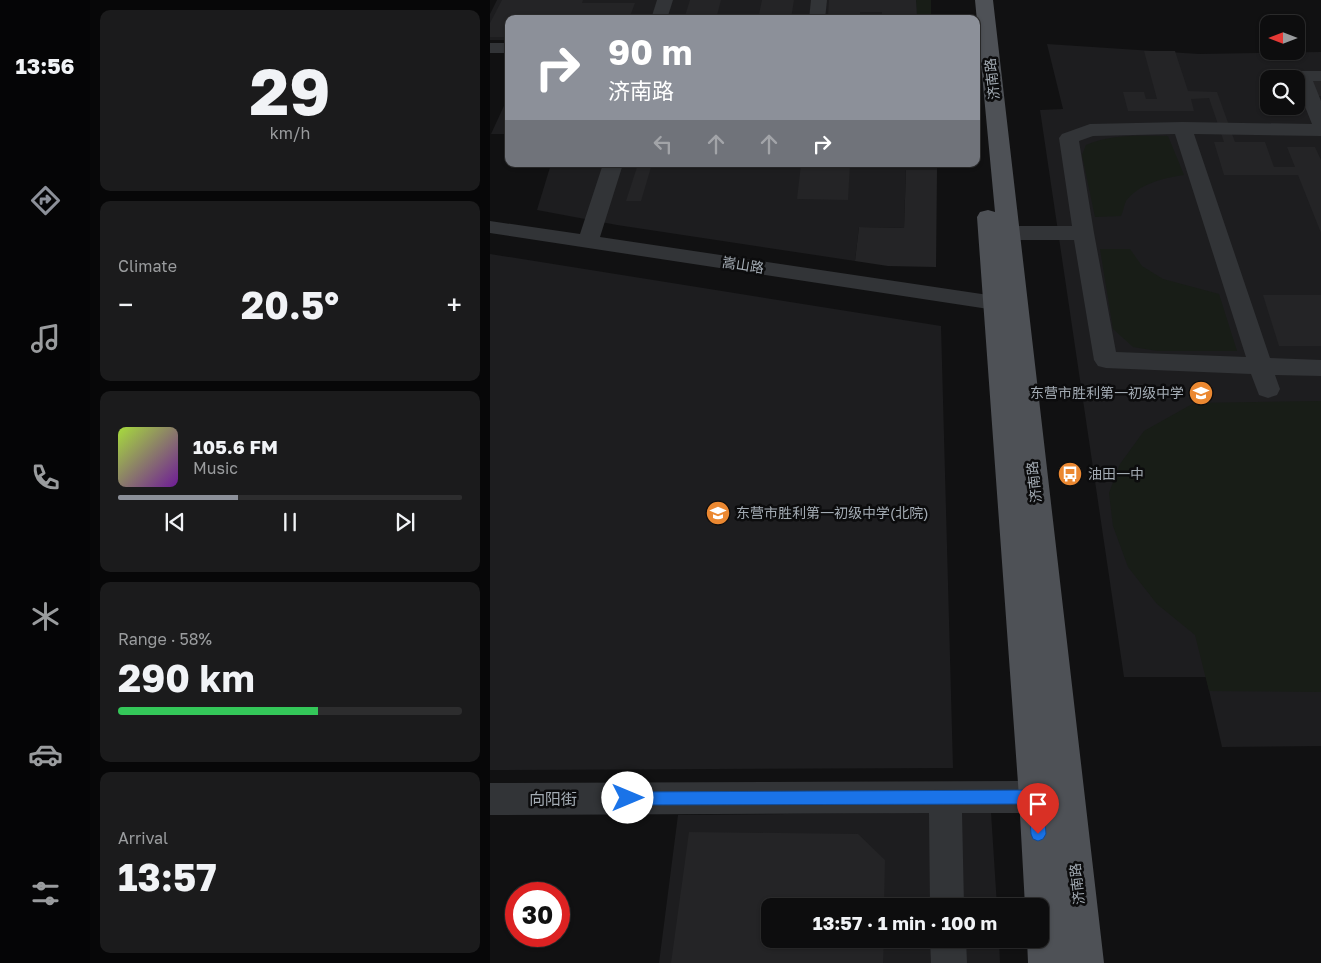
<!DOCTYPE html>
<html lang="en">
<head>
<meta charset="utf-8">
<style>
  body { margin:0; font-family:"Golos Text","Noto Sans SC",sans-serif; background:#1b1b1c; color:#f1f3f6; height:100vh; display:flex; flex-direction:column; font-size:19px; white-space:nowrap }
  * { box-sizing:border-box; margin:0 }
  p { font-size:16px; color:#9a9c9e }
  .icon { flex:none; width:28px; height:28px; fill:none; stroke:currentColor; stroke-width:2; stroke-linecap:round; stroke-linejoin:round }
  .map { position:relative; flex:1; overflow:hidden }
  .side { display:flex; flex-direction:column; gap:10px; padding:10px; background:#070708; width:400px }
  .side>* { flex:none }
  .guide { position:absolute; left:15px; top:15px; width:475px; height:152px; border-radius:10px; box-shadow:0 1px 4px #0004,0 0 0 1px #2d2d2e; background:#8c9099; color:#fff; overflow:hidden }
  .needle { width:32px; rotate:270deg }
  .tools { position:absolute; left:770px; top:15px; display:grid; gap:10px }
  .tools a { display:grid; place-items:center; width:45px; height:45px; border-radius:10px; background:#0d0d0e; box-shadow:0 1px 4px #0004,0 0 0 1px #2d2d2e; font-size:25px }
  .speed { position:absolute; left:15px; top:882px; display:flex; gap:10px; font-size:25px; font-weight:700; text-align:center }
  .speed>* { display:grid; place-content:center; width:65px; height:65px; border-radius:50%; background:#0d0d0e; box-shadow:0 1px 4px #0004,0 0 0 1px #2d2d2e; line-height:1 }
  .speed .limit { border:8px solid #d22; background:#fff; color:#111 }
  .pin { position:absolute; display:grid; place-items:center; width:42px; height:42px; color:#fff; margin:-51px -21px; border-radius:50% 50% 50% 0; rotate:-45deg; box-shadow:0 0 5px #0007 }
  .pin .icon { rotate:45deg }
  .me { position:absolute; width:55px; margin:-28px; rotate:90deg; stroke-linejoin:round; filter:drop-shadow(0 0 4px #0008) }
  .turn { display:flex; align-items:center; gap:18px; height:105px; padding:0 20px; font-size:22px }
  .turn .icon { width:65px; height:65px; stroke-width:2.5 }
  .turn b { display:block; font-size:35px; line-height:42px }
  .lanes { display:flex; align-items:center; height:48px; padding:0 20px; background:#0003; justify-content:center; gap:25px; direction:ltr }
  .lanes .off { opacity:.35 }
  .big { font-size:38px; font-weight:700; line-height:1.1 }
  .side .widget { flex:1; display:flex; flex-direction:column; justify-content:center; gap:8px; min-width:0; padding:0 18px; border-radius:10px; background:#1b1b1c }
  .side .dial { align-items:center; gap:0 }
  .dial b { font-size:65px; line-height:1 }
  .song { display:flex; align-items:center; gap:15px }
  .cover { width:60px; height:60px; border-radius:8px; background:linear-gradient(135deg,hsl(80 70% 55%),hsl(280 70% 35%)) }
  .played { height:5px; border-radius:2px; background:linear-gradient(90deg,#8c9099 35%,#2d2d2e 35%) }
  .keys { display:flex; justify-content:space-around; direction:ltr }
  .heat { display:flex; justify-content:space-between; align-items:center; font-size:28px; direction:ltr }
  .charge { height:8px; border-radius:4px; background:linear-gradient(90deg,#34c759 58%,#2d2d2e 0) }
  .trip { position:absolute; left:271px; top:898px; width:288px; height:50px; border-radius:10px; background:#0d0d0e; box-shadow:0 1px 4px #0004,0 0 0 1px #2d2d2e; font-weight:700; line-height:50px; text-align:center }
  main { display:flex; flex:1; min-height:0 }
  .dock { display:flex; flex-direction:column; width:90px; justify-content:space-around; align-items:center; background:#050506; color:#9a9c9e }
  .dock .icon { width:35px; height:35px }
  .dock .active { color:#8c9099 }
  .dock b { font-size:22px; color:#f1f3f6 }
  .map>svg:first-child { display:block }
</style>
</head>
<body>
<main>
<nav class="dock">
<b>13:56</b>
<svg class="icon active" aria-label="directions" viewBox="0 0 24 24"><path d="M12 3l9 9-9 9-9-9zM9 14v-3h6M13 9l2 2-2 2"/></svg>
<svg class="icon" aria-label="music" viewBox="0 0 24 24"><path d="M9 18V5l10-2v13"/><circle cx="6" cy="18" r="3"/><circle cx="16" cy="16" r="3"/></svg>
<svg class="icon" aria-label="phone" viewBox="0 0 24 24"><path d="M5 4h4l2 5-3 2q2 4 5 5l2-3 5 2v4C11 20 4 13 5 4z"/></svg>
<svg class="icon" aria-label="climate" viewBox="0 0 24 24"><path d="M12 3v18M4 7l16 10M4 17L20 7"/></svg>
<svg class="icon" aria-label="car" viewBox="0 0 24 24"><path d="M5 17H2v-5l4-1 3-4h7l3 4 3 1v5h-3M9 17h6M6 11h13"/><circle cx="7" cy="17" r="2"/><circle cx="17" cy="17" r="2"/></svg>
<svg class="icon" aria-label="filters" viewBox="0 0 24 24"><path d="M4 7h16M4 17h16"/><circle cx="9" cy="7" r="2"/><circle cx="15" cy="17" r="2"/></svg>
</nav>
<section class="side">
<div class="widget dial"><b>29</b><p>km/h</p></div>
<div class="widget"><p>Climate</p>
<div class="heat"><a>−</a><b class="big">20.5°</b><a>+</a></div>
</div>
<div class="widget">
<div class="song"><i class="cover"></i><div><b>105.6 FM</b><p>Music</p></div></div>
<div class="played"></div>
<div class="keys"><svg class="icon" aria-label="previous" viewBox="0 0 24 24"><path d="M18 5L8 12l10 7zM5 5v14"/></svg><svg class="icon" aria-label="pause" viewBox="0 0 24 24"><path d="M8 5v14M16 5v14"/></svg><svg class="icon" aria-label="next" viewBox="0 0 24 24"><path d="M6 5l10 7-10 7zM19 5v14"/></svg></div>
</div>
<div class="widget"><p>Range · 58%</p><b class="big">290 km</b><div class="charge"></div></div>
<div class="widget"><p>Arrival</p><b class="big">13:57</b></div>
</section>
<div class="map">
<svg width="831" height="963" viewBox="0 0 831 963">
  <rect width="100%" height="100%" fill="#111112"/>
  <g fill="#1d1d1f" fill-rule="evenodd">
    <polygon points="7,0 441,0 441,19 19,19 19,40 0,40 0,14"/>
    <path d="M 557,44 L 709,54 L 831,52 L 831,746 L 732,747 L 716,677 L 634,677 L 550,110 L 573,109 ZM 779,79 L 806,79 L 806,106 L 779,106 Z"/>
    <polygon points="19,95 19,134 1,134"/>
    <polygon points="61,164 447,164 447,170 416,170 414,228 369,227 365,261 127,225 47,210"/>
    <polygon points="0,254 451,326 463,768 0,770"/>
    <polygon points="501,812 507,906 280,906 280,939 509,939 510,963 169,963 188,815"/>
  </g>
  <g fill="#181d17">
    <polygon points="415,0 441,0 441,19 427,19 426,1"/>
    <path d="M 678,136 L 694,175 C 674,178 650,183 636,201 C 634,205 633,212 631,216 L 605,217 L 592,155 L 596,145 C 622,134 650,136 678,136 Z"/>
    <polygon points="610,249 640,249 652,266 673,279 729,294 747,351 668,351 643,347 623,329"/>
    <polygon points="831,401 831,692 719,691 705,635 667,604 638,567 623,526 619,493 630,464 654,431 704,403"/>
  </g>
  <g fill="#242426">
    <polygon points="12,0 93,0 92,3 145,3 139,19 19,19 19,37 0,37 0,23"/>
    <polygon points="200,0 231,0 226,19 194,19"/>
    <polygon points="272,0 304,0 301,19 268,19"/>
    <polygon points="339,0 426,0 427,19 392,19 392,12 370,12 370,16 338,16"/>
    <polygon points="654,51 685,51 698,91 727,92 745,142 775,142 784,167 805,167 797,147 825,147 831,160 831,233 808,175 734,175 724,142 734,142 719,98 701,99 704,111 638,111 633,92 654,92 656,99 667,99"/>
    <polygon points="818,80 831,80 831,96 826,96"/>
    <polygon points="148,164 162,164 151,201 136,201"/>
    <polygon points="311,164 360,164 358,200 307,199"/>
    <polygon points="416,170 447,170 446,267 398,266 365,261 369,227 414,228"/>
    <polygon points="773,295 831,295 831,346 789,346"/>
    <polygon points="199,832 368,834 395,860 394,906 280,906 280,939 394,939 393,963 181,963"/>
  </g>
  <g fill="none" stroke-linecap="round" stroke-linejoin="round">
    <g fill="#323437" fill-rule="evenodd">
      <polygon points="167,0 183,0 177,19 161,19"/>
      <polygon points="321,0 337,0 335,19 319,19"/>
      <rect x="0" y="43" width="19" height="10"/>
      <path d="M 812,71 L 831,71 L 831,81 L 823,81 L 831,101 L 831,136 L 704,134 L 780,358 L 831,360 L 831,376 L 785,375 L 790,389 L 787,395 L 778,398 L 769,395 L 761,374 L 616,368 L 608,366 L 604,360 L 584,240 L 518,240 L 511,238 L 507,233 L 511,228 L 518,226 L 582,226 L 569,138 L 572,134 L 600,124 L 693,122 L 822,124 L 806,84 L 806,79 L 803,76 L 806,72 ZM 685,134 L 756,357 L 626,352 L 604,233 L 589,141 L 603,136 Z"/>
      <polygon points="113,164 133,164 110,237 505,296 513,298 516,303 513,308 505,310 0,233 0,221 90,234"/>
      <polygon points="546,781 558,786 562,797 558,808 546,813 472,813 474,906 440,906 439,813 0,815 0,783"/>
      <polygon points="440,939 476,939 477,963 441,963"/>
    </g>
    <polygon fill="#4e5156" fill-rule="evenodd" points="485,0 503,0 614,963 576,963 575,955 576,963 538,963 537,939 550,939 550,906 535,906 529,797 487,217 490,212 498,210 505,212"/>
  </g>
  <polygon fill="#1a73e8" stroke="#114b97" points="546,790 551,792 553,797 556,834 553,839 548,841 543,839 541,834 539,804 138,805 133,803 131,798 133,794 138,792"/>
  <defs>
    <g id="school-disc" transform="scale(1.25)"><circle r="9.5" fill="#eb8831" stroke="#0c0c0d"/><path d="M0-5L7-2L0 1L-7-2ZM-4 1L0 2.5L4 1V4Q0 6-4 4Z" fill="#fff"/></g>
    <g id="bus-disc" transform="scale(1.25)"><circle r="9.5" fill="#eb8831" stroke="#0c0c0d"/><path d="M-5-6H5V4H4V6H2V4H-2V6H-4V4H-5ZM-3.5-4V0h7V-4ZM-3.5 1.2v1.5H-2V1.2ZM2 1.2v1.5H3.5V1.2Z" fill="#fff"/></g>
  </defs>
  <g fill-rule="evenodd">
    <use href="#school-disc" x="711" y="393"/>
    <use href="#bus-disc" x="580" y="474"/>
    <use href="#school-disc" x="228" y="513"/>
  </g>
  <g text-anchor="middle" stroke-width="5" stroke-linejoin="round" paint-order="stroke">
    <g font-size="14" fill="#a3abb3" stroke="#0c0c0d">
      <text transform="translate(502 79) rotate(-96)" y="5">济南路</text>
      <text transform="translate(253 265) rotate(9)" y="5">嵩山路</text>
      <text transform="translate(544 482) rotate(-96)" y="5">济南路</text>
      <text transform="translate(587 884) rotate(-96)" y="5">济南路</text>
    </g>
    <g font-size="14" fill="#a3abb3" stroke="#0c0c0d" text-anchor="start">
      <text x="694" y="398" text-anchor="end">东营市胜利第一初级中学</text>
      <text x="598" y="479">油田一中</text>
      <text x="246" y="518">东营市胜利第一初级中学(北院)</text>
    </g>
    <g font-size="16" fill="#a3abb3" stroke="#0c0c0d">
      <text x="63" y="805">向阳街</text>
    </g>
  </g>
</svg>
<div class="tools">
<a><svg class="needle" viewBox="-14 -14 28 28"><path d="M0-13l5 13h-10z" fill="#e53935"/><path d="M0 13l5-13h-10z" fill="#9a9c9e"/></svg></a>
<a><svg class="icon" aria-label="search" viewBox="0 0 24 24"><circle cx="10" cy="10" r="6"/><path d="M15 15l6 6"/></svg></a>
</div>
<div class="speed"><div class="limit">30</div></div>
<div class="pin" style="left:548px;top:834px;background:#d93025"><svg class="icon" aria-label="arrive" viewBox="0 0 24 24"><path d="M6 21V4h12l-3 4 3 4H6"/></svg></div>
<svg class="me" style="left:138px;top:798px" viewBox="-20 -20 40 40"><circle r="19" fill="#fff"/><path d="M0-13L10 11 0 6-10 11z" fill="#1a73e8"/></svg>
<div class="trip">13:57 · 1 min · 100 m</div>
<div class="guide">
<div class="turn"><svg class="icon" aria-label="right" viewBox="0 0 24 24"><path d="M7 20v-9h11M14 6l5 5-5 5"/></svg><div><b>90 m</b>济南路</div></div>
<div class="lanes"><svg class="icon off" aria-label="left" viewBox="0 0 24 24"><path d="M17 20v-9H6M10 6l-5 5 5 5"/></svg><svg class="icon off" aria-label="ahead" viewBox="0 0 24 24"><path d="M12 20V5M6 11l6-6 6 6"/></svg><svg class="icon off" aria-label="ahead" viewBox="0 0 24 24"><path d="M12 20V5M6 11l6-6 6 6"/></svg><svg class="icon" aria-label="right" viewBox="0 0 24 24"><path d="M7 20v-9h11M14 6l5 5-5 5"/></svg></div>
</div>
</div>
</main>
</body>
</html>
